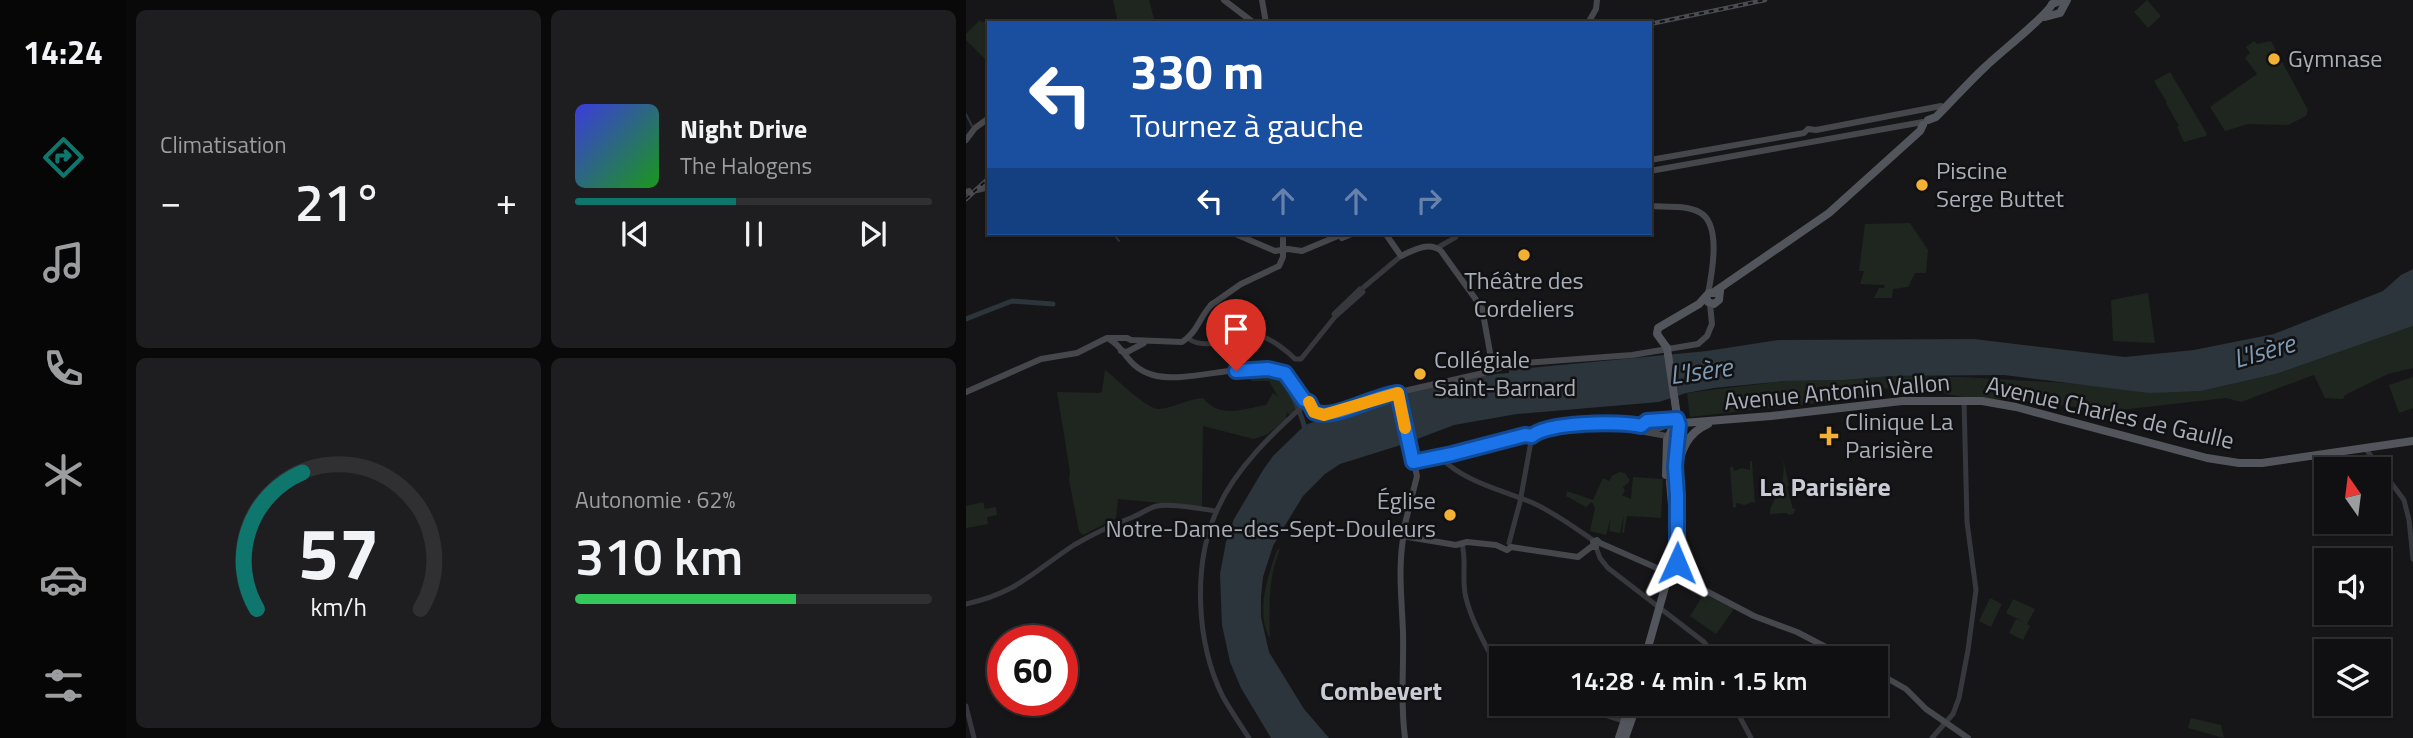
<!DOCTYPE html>
<html lang="fr">
<head>
<meta charset="utf-8">
<style>
  body { margin:0; font-family:"Titillium Web",sans-serif; background:#1e1e20; color:#f1f3f6; height:100vh; display:flex; flex-direction:column; font-size:26px; white-space:nowrap }
  * { box-sizing:border-box; margin:0 }
  p { font-size:23px; color:#9c9d9f }
  .icon { flex:none; width:38px; height:38px; fill:none; stroke:currentColor; stroke-width:2; stroke-linecap:round; stroke-linejoin:round }
  .map { position:relative; flex:1; overflow:hidden }
  .drawer { display:flex; flex-direction:column; gap:10px; padding:10px; background:#09090a; width:840px }
  .drawer>* { flex:none }
  .banner { position:absolute; left:21px; top:21px; width:665px; height:214px; border-radius:0px; box-shadow:0 2px 5px #0004,0 0 0 2px #303032; background:#1a4fa0; color:#fff; overflow:hidden }
  .needle { width:46px; rotate:346deg }
  .fabs { position:absolute; left:1348px; top:457px; display:grid; gap:14px }
  .fabs a { display:grid; place-items:center; width:77px; height:77px; border-radius:0px; background:#101012; box-shadow:0 2px 5px #0004,0 0 0 2px #303032; font-size:35px }
  .speed { position:absolute; left:21px; top:625px; display:flex; gap:14px; font-size:35px; font-weight:700; text-align:center }
  .speed>* { display:grid; place-content:center; width:91px; height:91px; border-radius:50%; background:#101012; box-shadow:0 2px 5px #0004,0 0 0 2px #303032; line-height:1 }
  .speed .limit { border:10px solid #d22; background:#fff; color:#111 }
  .pin { position:absolute; display:grid; place-items:center; width:60px; height:60px; color:#fff; margin:-72px -30px; border-radius:50% 50% 50% 0; rotate:-45deg; box-shadow:0 0 7px #0007 }
  .pin .icon { rotate:45deg }
  .me { position:absolute; width:77px; margin:-38px; rotate:1deg; stroke-linejoin:round; filter:drop-shadow(0 0 5px #0008) }
  .turn { display:flex; align-items:center; gap:24px; height:147px; padding:0 28px; font-size:32px }
  .turn .icon { width:91px; height:91px; stroke-width:2.5 }
  .turn b { display:block; font-size:49px; line-height:60px }
  .lanes { display:flex; align-items:center; height:66px; padding:0 28px; background:#0003; justify-content:center; gap:35px; direction:ltr }
  .lanes .off { opacity:.35 }
  .big { font-size:52px; font-weight:600; line-height:1.1 }
  .drawer .card { flex:1; display:flex; flex-direction:column; justify-content:center; gap:10px; min-width:0; padding:0 24px; border-radius:10px; background:#1e1e20 }
  .drawer .dial { align-items:center; gap:0 }
  .dial svg { height:182px; overflow:visible; fill:none; stroke:#303032; stroke-width:7; stroke-linecap:round; text-anchor:middle }
  .dial text { fill:#f1f3f6; stroke:none }
  .song { display:flex; align-items:center; gap:21px }
  .cover { width:84px; height:84px; border-radius:10px; background:linear-gradient(135deg,hsl(240 70% 55%),hsl(120 70% 35%)) }
  .played { height:7px; border-radius:4px; background:linear-gradient(90deg,#0f766e 45%,#303032 45%) }
  .keys { display:flex; justify-content:space-around; direction:ltr }
  .heat { display:flex; justify-content:space-between; align-items:center; font-size:38px; direction:ltr }
  .charge { height:10px; border-radius:5px; background:linear-gradient(90deg,#34c759 62%,#303032 0) }
  .drawer .tiles { flex:1; display:grid; gap:10px; grid-template-columns:repeat(2,1fr) }
  .trip { position:absolute; left:523px; top:646px; width:399px; height:70px; border-radius:0px; background:#101012; box-shadow:0 2px 5px #0004,0 0 0 2px #303032; font-weight:600; line-height:70px; text-align:center }
  main { display:flex; flex:1; min-height:0 }
  .menu { display:flex; flex-direction:column; width:126px; justify-content:space-around; align-items:center; background:#060607; color:#9c9d9f }
  .menu .icon { width:49px; height:49px }
  .menu .selected { color:#0f766e }
  .menu b { font-size:32px; color:#f1f3f6 }
  .map>svg:first-child { display:block }
</style>
</head>
<body>
<main>
<nav class="menu">
<b>14:24</b>
<svg class="icon selected" aria-label="directions" viewBox="0 0 24 24"><path d="M12 3l9 9-9 9-9-9zM9 14v-3h6M13 9l2 2-2 2"/></svg>
<svg class="icon" aria-label="music" viewBox="0 0 24 24"><path d="M9 18V5l10-2v13"/><circle cx="6" cy="18" r="3"/><circle cx="16" cy="16" r="3"/></svg>
<svg class="icon" aria-label="phone" viewBox="0 0 24 24"><path d="M5 4h4l2 5-3 2q2 4 5 5l2-3 5 2v4C11 20 4 13 5 4z"/></svg>
<svg class="icon" aria-label="climate" viewBox="0 0 24 24"><path d="M12 3v18M4 7l16 10M4 17L20 7"/></svg>
<svg class="icon" aria-label="car" viewBox="0 0 24 24"><path d="M5 17H2v-5l4-1 3-4h7l3 4 3 1v5h-3M9 17h6M6 11h13"/><circle cx="7" cy="17" r="2"/><circle cx="17" cy="17" r="2"/></svg>
<svg class="icon" aria-label="filters" viewBox="0 0 24 24"><path d="M4 7h16M4 17h16"/><circle cx="9" cy="7" r="2"/><circle cx="15" cy="17" r="2"/></svg>
</nav>
<section class="drawer">
<div class="tiles">
<div class="card"><p>Climatisation</p>
<div class="heat"><a>−</a><b class="big">21°</b><a>+</a></div>
</div>
<div class="card">
<div class="song"><i class="cover"></i><div><b>Night Drive</b><p>The Halogens</p></div></div>
<div class="played"></div>
<div class="keys"><svg class="icon" aria-label="previous" viewBox="0 0 24 24"><path d="M18 5L8 12l10 7zM5 5v14"/></svg><svg class="icon" aria-label="pause" viewBox="0 0 24 24"><path d="M8 5v14M16 5v14"/></svg><svg class="icon" aria-label="next" viewBox="0 0 24 24"><path d="M6 5l10 7-10 7zM19 5v14"/></svg></div>
</div>
<div class="card dial"><svg viewBox="0 0 100 80">
<path d="M14 69A42 42 0 1 1 86 69"/>
<path d="M14 69A42 42 0 0 1 34 9" stroke="#0f766e"/>
<text x="50" y="56" font-size="32" font-weight="700">57</text>
<text x="50" y="72" font-size="11">km/h</text>
</svg></div>
<div class="card"><p>Autonomie · 62%</p><b class="big">310 km</b><div class="charge"></div></div>
</div>
</section>
<div class="map">
<svg width="1447" height="738" viewBox="0 0 1447 738">
  <rect width="100%" height="100%" fill="#161618"/>
  <g fill="#1e261f">
    <polygon points="147,0 183,0 189,23 152,23"/>
    <polygon points="1181,0 1195,16 1182,28 1168,12"/>
    <polygon points="14,20 15,22 21,21 23,63 0,40 0,34"/>
    <polygon points="1288,41 1291,44 1305,41 1342,110 1340,116 1322,125 1282,124 1259,131 1244,107 1291,74 1279,58 1284,53 1280,47"/>
    <polygon points="1204,72 1241,134 1240,136 1218,142 1211,127 1213,126 1200,103 1201,102 1188,81"/>
    <polygon points="944,223 962,250 960,273 949,273 942,287 927,289 926,298 908,298 913,288 918,288 919,285 894,284 898,271 893,271 899,224"/>
    <polygon points="1182,293 1189,343 1147,341 1145,300"/>
    <path d="M 1447,326 L 1447,368 L 1422,374 L 1379,395 L 1377,399 L 1359,398 L 1348,375 L 1275,402 L 1260,398 L 1154,410 C 1117,409 1082,403 1046,400 C 1030,398 1012,401 997,397 C 964,390 931,386 896,390 L 897,398 L 724,417 L 721,393 L 818,381 L 878,380 L 925,376 L 997,377 L 1235,391 L 1310,374 Z"/>
    <path d="M 139,370 C 150,378 180,409 193,409 C 207,408 222,399 237,398 C 254,419 276,409 300,405 L 307,393 L 312,397 L 303,381 L 285,381 L 284,372 C 319,368 325,380 340,410 L 325,416 L 321,412 L 320,419 L 302,434 L 288,439 L 237,426 L 236,507 L 152,499 L 150,518 L 117,535 L 113,531 L 103,480 L 104,472 L 91,392 L 134,393 L 136,391 Z"/>
    <polygon points="1447,377 1447,408 1433,413 1423,385"/>
    <path d="M 817,459 L 823,486 L 821,487 L 827,509 L 830,509 L 827,514 L 822,515 L 821,513 L 804,514 C 803,506 809,501 812,493 C 817,482 819,471 817,459 Z"/>
    <polygon points="784,461 786,461 789,503 786,502 779,505 770,503 770,507 767,508 764,467 767,467 768,471 776,468 784,470"/>
    <polygon points="653,472 659,473 663,479 663,482 657,487 659,491 656,495 665,499 667,477 697,479 695,518 661,516 658,533 656,532 658,515 654,533 643,531 645,517 640,535 624,531 629,508 626,502 620,507 600,496 601,491 627,500 637,478 643,481 646,476"/>
    <polygon points="17,502 19,509 30,507 31,515 21,517 22,524 0,528 0,506"/>
    <path d="M 314,549 C 302,578 303,607 304,638 C 289,613 302,575 311,550 Z"/>
    <polygon points="738,594 768,609 750,634 724,616"/>
    <polygon points="1024,598 1036,604 1025,627 1013,621"/>
    <polygon points="1047,599 1069,609 1061,624 1064,626 1057,640 1043,633 1050,619 1058,622 1040,613"/>
    <polygon points="1225,718 1255,725 1258,738 1222,728"/>
  </g>
  <polygon fill="#2c353c" points="1447,269 1447,326 1310,374 1235,391 1183,393 1038,375 925,376 878,380 818,381 748,388 720,393 693,402 551,414 488,425 438,444 374,464 359,474 337,496 315,532 307,546 297,577 295,596 295,617 303,652 338,709 363,738 305,738 275,688 264,662 256,625 254,574 260,542 268,519 297,470 307,456 339,425 427,395 436,396 438,393 517,375 543,373 543,370 741,351 812,340 1008,339 1159,357 1228,350 1308,334 1417,291 1435,275"/>
  <g fill="none" stroke-linecap="round" stroke-linejoin="round">
    <g stroke="#2c353c" stroke-width="2">
      <polyline points="0,114 6,126"/>
      <polyline points="147,233 153,241"/>
    </g>
    <g stroke="#2c353c" stroke-width="5">
      <polyline points="0,319 46,301 87,304"/>
      <path d="M 285,375 C 293,375 305,373 313,377 C 322,381 338,420 339,431"/>
    </g>
    <g stroke="#37383d" stroke-width="5">
      <polyline points="471,248 490,237 488,233"/>
      <polyline points="398,287 435,256"/>
      <polyline points="368,314 394,289"/>
      <polyline points="370,316 397,292"/>
      <path d="M 222,338 C 239,353 273,334 292,336 C 304,337 321,351 329,359 L 335,359 L 368,318"/>
      <polyline points="1399,448 1438,500 1443,520 1447,559"/>
      <path d="M 474,457 C 498,482 536,490 567,503 C 589,513 608,527 628,541"/>
      <polyline points="543,543 554,502 566,436"/>
      <path d="M 496,544 C 501,561 495,580 500,598 C 507,626 524,652 536,678"/>
      <polyline points="630,547 634,558 642,568 738,642 751,658"/>
      <path d="M 0,604 C 51,593 67,572 108,545 C 127,534 146,525 167,517 C 175,514 182,508 191,506 C 206,503 235,509 250,511"/>
      <polyline points="604,704 661,722"/>
      <polyline points="767,704 785,738"/>
      <polyline points="0,706 8,738"/>
      <path d="M 283,738 C 274,724 265,711 257,697 C 230,643 226,563 252,508 C 270,468 306,434 338,405"/>
      <polyline points="966,738 987,714 993,698 1002,650 1010,590 1001,522 998,400"/>
    </g>
    <g stroke="#45474d" stroke-width="6">
      <polyline points="258,0 288,23"/>
      <polyline points="296,0 300,23"/>
      <polyline points="622,23 630,9 631,0"/>
      <polyline points="0,140 9,128 23,118"/>
      <polyline points="684,160 838,133 842,129 850,130 975,106"/>
      <polyline points="684,171 957,122"/>
      <polyline points="11,190 23,187"/>
      <polyline points="0,192 3,191"/>
      <path d="M 684,206 C 699,207 720,205 733,212 C 756,223 746,273 742,294"/>
      <polyline points="267,233 309,251 322,249 336,251 379,233"/>
      <path d="M 419,233 L 435,256 C 448,250 463,241 475,251 L 516,308 L 525,358 L 522,372"/>
      <polyline points="376,238 388,233"/>
      <polyline points="245,305 275,284 313,266 317,257 317,233"/>
      <path d="M 143,339 C 159,347 161,368 187,375 C 222,385 290,357 321,374 L 339,402 L 343,402 L 348,412"/>
      <polyline points="155,351 161,352 178,343"/>
      <path d="M 0,392 L 75,359 L 111,353 L 141,338 L 161,338 L 165,340 L 216,342 C 231,333 234,316 246,304"/>
      <polyline points="429,393 522,372 545,364 666,355 732,344 741,336 746,324 744,304"/>
      <polyline points="432,393 451,476 436,536"/>
      <polyline points="339,402 339,407 358,415 430,393"/>
      <polyline points="675,429 681,421 706,418 713,421"/>
      <polyline points="679,432 706,437"/>
      <polyline points="447,462 486,454 559,435 566,436 571,432 623,423 669,425 689,430 707,423"/>
      <polyline points="437,534 441,534 442,537 490,545 501,542 530,545 541,550 545,547 612,557 625,547 630,547"/>
      <path d="M 437,539 C 432,571 436,602 437,633 C 438,669 434,702 439,738"/>
      <polyline points="628,546 627,542 631,540 634,543 723,582 788,616 831,632 881,658"/>
      <polyline points="910,672 940,689 960,709 1002,738"/>
    </g>
    <g stroke="#53555c" stroke-width="8">
      <polyline points="1079,17 1094,13 1101,0"/>
      <path d="M 962,120 L 970,117 C 986,101 1002,83 1019,67 C 1032,54 1081,16 1086,4 L 1097,0"/>
      <polyline points="748,292 863,213 954,131 957,125"/>
      <polyline points="740,297 742,302 748,304 753,300 754,291"/>
      <polyline points="701,348 691,334 692,328 733,304 743,293 751,293"/>
      <polyline points="717,423 805,416 936,401 1016,401 1050,407 1241,458 1273,463 1296,463 1447,441"/>
      <polyline points="709,469 712,522"/>
      <polyline points="700,475 701,440 707,427"/>
      <path d="M 712,475 C 713,453 721,433 742,424"/>
      <polyline points="679,658 707,559 708,528 704,482 713,430 709,402"/>
      <polyline points="653,738 664,704"/>
      <polyline points="659,738 671,704"/>
    </g>
    <g stroke="#4a4c52" stroke-width="4.5">
      <g id="rail">
        <polyline points="684,24 799,0"/>
        <polyline points="0,199 23,178"/>
      </g>
    </g>
    <use href="#rail" stroke="#111113" stroke-width="2" stroke-dasharray="5" stroke-linecap="butt"/>
    <polyline stroke="#45474d" stroke-width="6" points="708,437 716,435"/>
    <g stroke="#53555c" stroke-width="8">
      <polyline points="701,348 709,402"/>
      <polyline points="707,427 717,423"/>
    </g>
  </g>
  <g fill="none" stroke-linecap="round" stroke-linejoin="round">
    <g stroke="#114b97" stroke-width="18">
      <path id="route" d="M 270,371 L 302,369 L 319,373 L 338,400 L 343,402 L 348,412 C 367,421 409,395 432,393 L 447,462 L 486,454 L 559,435 L 566,436 C 580,422 656,421 675,426 L 681,421 L 711,419 L 713,425 L 709,466 L 711,495 L 711,563"/>
    </g>
    <use href="#route" stroke="#1a73e8" stroke-width="12"/>
    <polyline stroke="#f59e0b" stroke-width="12" points="343,402 348,412 358,415 432,393 439,428"/>
  </g>
  <g fill="#f2b134" stroke="#111113" stroke-width="2.5">
    <circle cx="1308" cy="59" r="7"/>
    <circle cx="956" cy="185" r="7"/>
    <circle cx="558" cy="255" r="7"/>
    <circle cx="454" cy="374" r="7"/>
    <path d="M859.5 425.5h7v7h7v7h-7v7h-7v-7h-7v-7h7z"/>
    <circle cx="484" cy="515" r="7"/>
  </g>
  <g text-anchor="middle" stroke-width="5" stroke-linejoin="round" paint-order="stroke">
    <g font-size="24" fill="#a8adb8" stroke="#111113" text-anchor="start">
      <text x="1322" y="67">Gymnase</text>
      <text x="970" y="179">Piscine<tspan x="970" dy="28">Serge Buttet</tspan></text>
      <text x="558" y="289" text-anchor="middle">Théâtre des<tspan x="558" dy="28">Cordeliers</tspan></text>
      <text x="468" y="368">Collégiale<tspan x="468" dy="28">Saint-Barnard</tspan></text>
      <text x="879" y="430">Clinique La<tspan x="879" dy="28">Parisière</tspan></text>
      <text x="470" y="509" text-anchor="end">Église<tspan x="470" dy="28">Notre-Dame-des-Sept-Douleurs</tspan></text>
    </g>
    <g font-size="24" fill="#a8adb8" stroke="#111113">
      <text transform="translate(871 392) rotate(-5)" y="8">Avenue Antonin Vallon</text>
      <text transform="translate(1144 413) rotate(13)" y="8">Avenue Charles de Gaulle</text>
    </g>
    <g font-size="26" font-style="italic" fill="#7f9bb3" stroke="#111113">
      <text transform="translate(1298 351) rotate(-16)" y="9">L'Isère</text>
      <text transform="translate(735 371) rotate(-8)" y="9">L'Isère</text>
    </g>
    <g font-size="26" font-weight="bold" fill="#c9ccd4" stroke="#111113">
      <text x="859" y="496">La Parisière</text>
      <text x="415" y="700">Combevert</text>
    </g>
  </g>
</svg>
<div class="fabs">
<a><svg class="needle" viewBox="-14 -14 28 28"><path d="M0-13l5 13h-10z" fill="#e53935"/><path d="M0 13l5-13h-10z" fill="#9c9d9f"/></svg></a>
<a><svg class="icon" aria-label="sound" viewBox="0 0 24 24"><path d="M4 9h4l5-4v14l-5-4H4zM17 9q2 3 0 6"/></svg></a>
<a><svg class="icon" aria-label="layers" viewBox="0 0 24 24"><path d="M12 4l9 5-9 5-9-5zM3 14l9 5 9-5"/></svg></a>
</div>
<div class="speed"><div class="limit">60</div></div>
<div class="pin" style="left:270px;top:371px;background:#d93025"><svg class="icon" aria-label="arrive" viewBox="0 0 24 24"><path d="M6 21V4h12l-3 4 3 4H6"/></svg></div>
<svg class="me" style="left:711px;top:563px" viewBox="-20 -20 40 40"><path d="M0-17L14 15 0 8-14 15z" fill="#1a73e8" stroke="#fff" stroke-width="4"/></svg>
<div class="trip">14:28 · 4 min · 1.5 km</div>
<div class="banner">
<div class="turn"><svg class="icon" aria-label="left" viewBox="0 0 24 24"><path d="M17 20v-9H6M10 6l-5 5 5 5"/></svg><div><b>330 m</b>Tournez à gauche</div></div>
<div class="lanes"><svg class="icon" aria-label="left" viewBox="0 0 24 24"><path d="M17 20v-9H6M10 6l-5 5 5 5"/></svg><svg class="icon off" aria-label="ahead" viewBox="0 0 24 24"><path d="M12 20V5M6 11l6-6 6 6"/></svg><svg class="icon off" aria-label="ahead" viewBox="0 0 24 24"><path d="M12 20V5M6 11l6-6 6 6"/></svg><svg class="icon off" aria-label="right" viewBox="0 0 24 24"><path d="M7 20v-9h11M14 6l5 5-5 5"/></svg></div>
</div>
</div>
</main>
</body>
</html>
